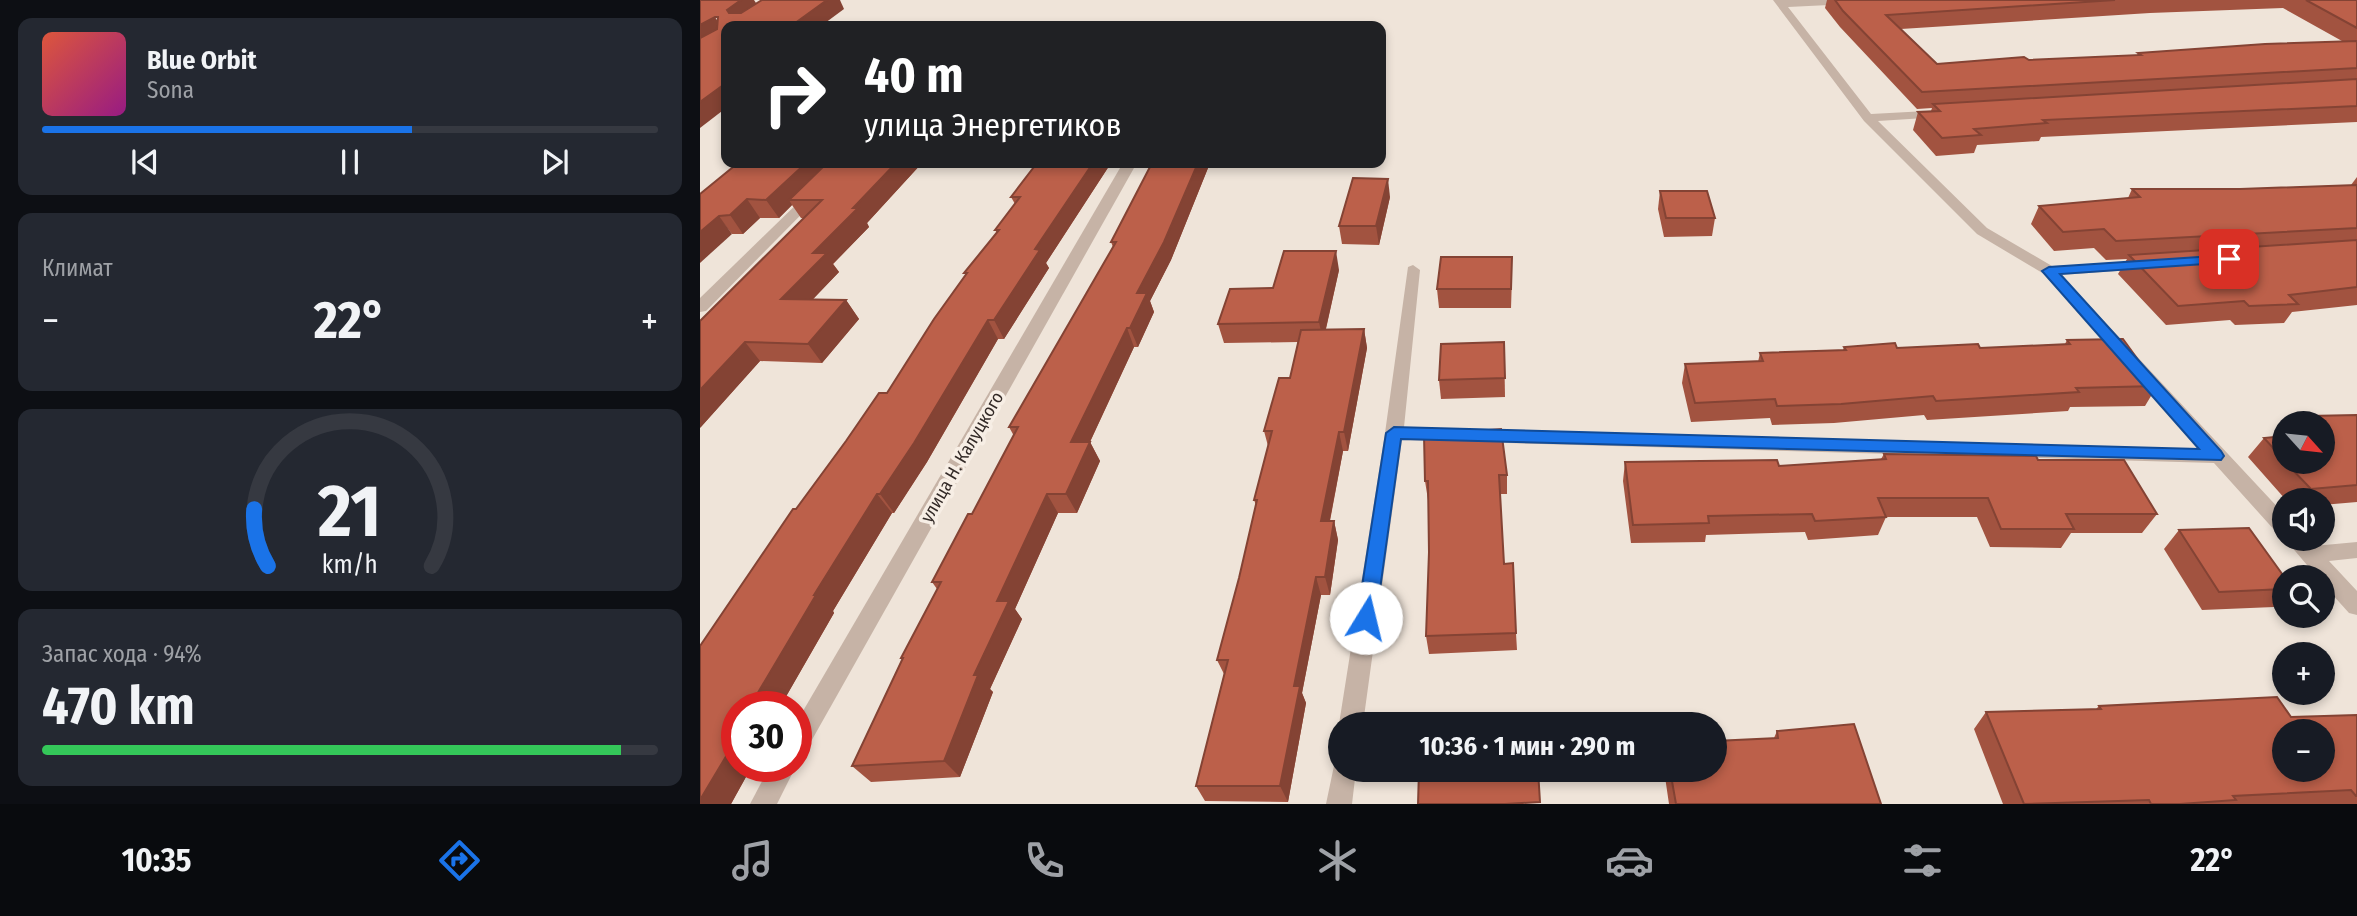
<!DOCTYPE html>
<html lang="ru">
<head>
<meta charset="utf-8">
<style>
  body { margin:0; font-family:"Fira Sans Condensed",sans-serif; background:#242831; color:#f1f3f6; height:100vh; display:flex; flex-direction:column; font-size:26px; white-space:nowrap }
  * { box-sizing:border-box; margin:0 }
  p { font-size:23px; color:#9ea1a6 }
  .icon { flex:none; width:38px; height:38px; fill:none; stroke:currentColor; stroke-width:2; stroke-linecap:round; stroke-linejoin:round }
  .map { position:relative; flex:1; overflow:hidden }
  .panel { display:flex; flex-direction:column; gap:18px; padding:18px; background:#0d0f14; width:700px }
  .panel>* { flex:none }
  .top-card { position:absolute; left:21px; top:21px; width:665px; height:147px; border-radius:14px; box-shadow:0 4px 10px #0003; background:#202124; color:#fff; overflow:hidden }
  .needle { width:46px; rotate:117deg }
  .controls { position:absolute; left:1572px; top:411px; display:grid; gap:14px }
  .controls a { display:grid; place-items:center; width:63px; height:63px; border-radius:50%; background:#171b24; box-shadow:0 4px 10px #0003; font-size:35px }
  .speed { position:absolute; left:21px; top:691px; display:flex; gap:14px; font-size:35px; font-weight:700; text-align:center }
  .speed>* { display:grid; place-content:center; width:91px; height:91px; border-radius:50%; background:#171b24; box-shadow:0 4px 10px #0003; line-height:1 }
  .speed .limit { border:10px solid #d22; background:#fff; color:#111 }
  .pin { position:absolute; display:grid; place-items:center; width:60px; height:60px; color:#fff; margin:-30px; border-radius:14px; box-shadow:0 4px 10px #0006 }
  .me { position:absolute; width:77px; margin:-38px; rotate:9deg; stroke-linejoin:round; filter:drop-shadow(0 0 5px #0008) }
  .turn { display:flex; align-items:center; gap:24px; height:147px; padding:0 28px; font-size:32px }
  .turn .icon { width:91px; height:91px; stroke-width:2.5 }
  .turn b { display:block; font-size:49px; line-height:60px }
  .big { font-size:52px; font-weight:700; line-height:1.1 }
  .panel .tile { flex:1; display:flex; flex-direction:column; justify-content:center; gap:10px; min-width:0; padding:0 24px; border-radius:14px; background:#242831 }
  .panel .dial { align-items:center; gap:0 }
  .dial svg { height:182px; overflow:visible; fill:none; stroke:#363941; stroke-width:7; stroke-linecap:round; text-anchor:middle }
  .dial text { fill:#f1f3f6; stroke:none }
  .song { display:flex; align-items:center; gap:21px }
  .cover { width:84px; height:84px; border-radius:10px; background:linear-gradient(135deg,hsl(10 70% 55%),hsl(310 70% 35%)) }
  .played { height:7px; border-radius:4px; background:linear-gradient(90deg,#1a73e8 60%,#363941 60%) }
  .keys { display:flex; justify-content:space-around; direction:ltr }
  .heat { display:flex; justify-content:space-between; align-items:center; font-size:38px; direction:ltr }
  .charge { height:10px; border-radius:5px; background:linear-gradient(90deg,#34c759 94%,#363941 0) }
  .trip { position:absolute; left:628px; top:712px; width:399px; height:70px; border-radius:35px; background:#171b24; box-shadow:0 4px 10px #0003; font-weight:700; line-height:70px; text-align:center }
  .dock { display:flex; height:112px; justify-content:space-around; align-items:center; background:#090b0e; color:#9ea1a6 }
  .dock .icon { width:49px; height:49px }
  .dock .active { color:#1a73e8 }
  .dock b { font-size:32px; color:#f1f3f6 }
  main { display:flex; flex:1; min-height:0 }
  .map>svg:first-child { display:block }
</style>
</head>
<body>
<main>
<section class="panel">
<div class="tile">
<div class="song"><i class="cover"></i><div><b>Blue Orbit</b><p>Sona</p></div></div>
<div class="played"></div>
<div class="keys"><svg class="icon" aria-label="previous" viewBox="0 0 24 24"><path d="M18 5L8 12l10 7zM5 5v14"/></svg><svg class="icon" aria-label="pause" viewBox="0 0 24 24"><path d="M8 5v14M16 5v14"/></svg><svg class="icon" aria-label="next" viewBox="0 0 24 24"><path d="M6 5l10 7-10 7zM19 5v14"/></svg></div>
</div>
<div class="tile"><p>Климат</p>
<div class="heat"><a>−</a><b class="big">22°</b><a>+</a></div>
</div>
<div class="tile dial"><svg viewBox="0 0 100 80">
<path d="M14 69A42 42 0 1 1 86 69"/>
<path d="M14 69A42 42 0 0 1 8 44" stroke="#1a73e8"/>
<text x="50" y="56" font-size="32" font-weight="700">21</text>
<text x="50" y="72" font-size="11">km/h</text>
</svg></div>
<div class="tile"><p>Запас хода · 94%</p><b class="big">470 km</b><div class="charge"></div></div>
</section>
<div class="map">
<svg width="1657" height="804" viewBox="0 0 1657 804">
  <rect width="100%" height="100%" fill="#efe4d9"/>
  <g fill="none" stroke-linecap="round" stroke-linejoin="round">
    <g fill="#c6b3a6" fill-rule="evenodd">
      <polygon points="1073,0 1175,0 1170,3 1088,7 1171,114 1245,110 1247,113 1241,117 1178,121 1287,228 1352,266 1449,262 1451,265 1444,269 1361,275 1584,514 1584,535 1577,533 1514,463 702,440 663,724 640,724 640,727 639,724 685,433 708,267 713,265 720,270 704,427 1501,449 1344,274 1277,234 1164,121"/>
      <polygon points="139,163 152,163 6,311 0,312 0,298"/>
      <polygon points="427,164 434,168 104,754 96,758 96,723 420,168"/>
      <polygon points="1585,539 1608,539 1614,546 1657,542 1657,558 1629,561 1657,591 1657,615 1649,613 1622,583 1622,578 1618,578"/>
      <polygon points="640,759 640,770 656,770 652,804 626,804 635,761"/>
      <polygon points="70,766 96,766 77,804 50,804"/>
    </g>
  </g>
  <g fill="#a25340" fill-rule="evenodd">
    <path d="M 1127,0 L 1657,0 L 1657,122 L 1341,137 L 1339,141 L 1277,145 L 1274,153 L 1236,156 L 1213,130 L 1218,112 L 1231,111 L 1232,108 L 1217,109 L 1140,27 L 1125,8 ZM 1583,8 L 1642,41 L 1438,53 L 1437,55 L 1237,64 L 1201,29 L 1450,13 Z"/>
    <polygon points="222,163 167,223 169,227 133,264 139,272 112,300 146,300 159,319 122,363 60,361 0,428 104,218 101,218 92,205 79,218 60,218 43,234 32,234 0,194"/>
    <polygon points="337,163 411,163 346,263 349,268 304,339 298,339 227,462 194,513 192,513 133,611 134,613 80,707 37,707 37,766 52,766 31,804 0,804 0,646 93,509 96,509 146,441 179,393 187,393 234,319 266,275 264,273 297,233 295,230 315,204 311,197"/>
    <polygon points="452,163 506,163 508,168 471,260 450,301 454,312 438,347 434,347 390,442 400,461 377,513 358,513 315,609 322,619 290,689 293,692 260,777 171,782 152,766 202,659 201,658 237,589 232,582 272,514 314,436 309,427 413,247 411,242"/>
    <polygon points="1657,177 1657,305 1592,312 1584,323 1535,325 1530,320 1466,325 1418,274 1427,259 1406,260 1394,248 1354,251 1331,224 1339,206 1428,198 1432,189 1540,189 1651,185"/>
    <polygon points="960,191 1015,218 1012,236 964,237 958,209"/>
    <polygon points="690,197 679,245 642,244 639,226"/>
    <polygon points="639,270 626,329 664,329 667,348 648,451 643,451 630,521 634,521 638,540 630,595 621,595 602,693 606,703 588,802 505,801 496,786 524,674 517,660 539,578 556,505 554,500 568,446 564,431 590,378 598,342 524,343 518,324"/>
    <polygon points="812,276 811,308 739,308 737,289"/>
    <polygon points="1367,340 1457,386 1445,406 1370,407 1368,411 1227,420 1224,415 1134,423 1072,425 1070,418 991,422 982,383 985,364 1058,362 1060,353 1143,350 1144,347 1280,348 1365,344"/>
    <polygon points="804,342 805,397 741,399 739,380"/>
    <polygon points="1657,415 1657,502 1622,505 1622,500 1586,500 1548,457 1564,438 1584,436 1584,462 1622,462 1622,424 1604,424 1610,416"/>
    <polygon points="1184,454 1338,460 1457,514 1442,533 1371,533 1361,548 1290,547 1277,517 1186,517 1178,535 1108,540 1105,532 1006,535 1005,542 931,543 923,481 925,462 1079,466 1181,459"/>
    <polygon points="807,475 807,494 800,494 804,564 816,633 817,650 729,654 726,636 729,552 729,500 728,500 725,481"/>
    <polygon points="1479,530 1584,578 1584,598 1574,607 1502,610 1464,549"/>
    <polygon points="1399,706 1591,717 1657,715 1657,804 1303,804 1274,729 1286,712 1396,709"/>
    <polygon points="1077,731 1181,804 969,804 964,770 1015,770 1074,738"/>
  </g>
  <g fill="#844334">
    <polygon points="41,0 54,0 60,9 36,26 27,10"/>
    <polygon points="127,0 140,0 144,9 121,26 91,26"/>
    <polygon points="15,17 25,33 0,47 0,25"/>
    <polygon points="26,83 26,108 0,128 0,102"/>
    <polygon points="106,163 135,163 89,200 92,205 79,218 66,200"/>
    <polygon points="196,163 222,163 167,223 169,227 133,264 139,272 95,318 81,299 113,253 153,208"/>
    <polygon points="393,163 411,163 346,263 349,268 304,339 294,320 335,249"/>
    <polygon points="498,163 506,163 508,168 471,260 450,301 454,312 438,347 430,328 437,293"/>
    <polygon points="688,179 690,197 679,245 676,226"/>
    <polygon points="47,199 60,218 43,234 30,215"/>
    <polygon points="19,216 32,234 0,263 0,232"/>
    <polygon points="636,251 639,270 623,341 619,322"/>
    <polygon points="146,300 159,319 122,363 108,344"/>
    <polygon points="288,320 298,339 227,462 194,513 180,494"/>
    <polygon points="427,328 434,347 381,461 371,442"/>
    <polygon points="664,329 667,348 648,451 644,432"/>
    <polygon points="45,342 60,361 0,428 0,390"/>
    <polygon points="639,432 643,451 626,540 621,521"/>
    <polygon points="390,442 400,461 377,513 366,494"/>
    <polygon points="177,494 192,513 133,611 134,613 80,707 55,707 56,696 114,595"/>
    <polygon points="347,494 358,513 315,609 322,619 290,689 293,692 260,777 244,761 274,675 297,601"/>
    <polygon points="634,521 638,540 630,595 625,577"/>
    <polygon points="616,577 621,595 602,693 606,703 588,802 580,786 594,686"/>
    <polygon points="37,738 37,766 52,766 31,804 0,804 0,800"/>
  </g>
  <g fill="#bc604a" stroke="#844334" stroke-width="2" fill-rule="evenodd">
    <polygon points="0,0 41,0 27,10 29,13 41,13 62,0 127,0 91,26 26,26 26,83 0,102 0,38 17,29 18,17 15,17 0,25"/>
    <polygon points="1135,0 1415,0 1186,15 1237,64 1324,57 1329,60 1441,55 1438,53 1565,44 1657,41 1657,68 1222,92 1143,11"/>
    <polygon points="1606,0 1657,0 1657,28"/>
    <polygon points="1657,79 1657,106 1343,120 1347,123 1274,129 1281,135 1242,138 1218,112 1240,111 1233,104"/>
    <polygon points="38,163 106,163 66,200 47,199 30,215 19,216 0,232 0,194"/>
    <polygon points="127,163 196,163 153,208 158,208 113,253 127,253 81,299 146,300 108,344 45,342 0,390 0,321 122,200 89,200"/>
    <polygon points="337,163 393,163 335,249 340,250 294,320 288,320 214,443 180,494 177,494 114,595 116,595 56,696 61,696 55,707 37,707 37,738 0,800 0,646 93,509 96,509 146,441 179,393 187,393 234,319 267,273 264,273 299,230 295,230 320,197 311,197"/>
    <polygon points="452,163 498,163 464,242 437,293 447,293 430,328 427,328 371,442 390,442 366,494 347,494 297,601 309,601 274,675 278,675 244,761 152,766 203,658 201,658 241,582 232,582 268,514 272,514 318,427 309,427 416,242 411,242"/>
    <polygon points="653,178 688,179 676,226 639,226"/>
    <polygon points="1657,185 1657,228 1416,241 1404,229 1363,232 1339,206 1440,197 1432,189 1540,189"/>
    <polygon points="960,191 1007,191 1015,218 966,218"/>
    <polygon points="1657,240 1657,287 1589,295 1598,304 1549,306 1544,301 1478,306 1429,255"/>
    <polygon points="584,251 636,251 619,322 518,324 530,289 573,288"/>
    <polygon points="741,257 812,257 811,289 737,289"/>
    <polygon points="664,329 644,432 639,432 621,521 634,521 625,577 616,577 594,686 600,686 580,786 496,786 528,660 517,660 539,578 557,500 554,500 572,431 564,431 579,378 590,378 601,330"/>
    <polygon points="1423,339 1457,386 1376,388 1379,392 1236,401 1233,396 1141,404 1077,406 1075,399 995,403 985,364 1063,361 1060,353 1146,350 1144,347 1195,343 1197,348 1278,344 1280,348 1370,344 1367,340"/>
    <polygon points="804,342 805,378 739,380 741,344"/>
    <polygon points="1657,415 1657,485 1611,489 1585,462 1622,462 1622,433 1627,433 1622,428 1622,424 1618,424 1610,416"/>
    <polygon points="801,429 807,475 799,475 804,564 813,563 816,633 726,636 729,552 728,481 725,481 724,435"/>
    <polygon points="1584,436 1584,460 1564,438"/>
    <polygon points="1184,454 1336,456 1338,460 1424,460 1457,514 1366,514 1374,529 1301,529 1288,498 1178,498 1186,517 1115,521 1112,514 1008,516 1009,523 933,525 925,462 1077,460 1079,466 1186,459"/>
    <polygon points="1549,528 1585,578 1584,578 1584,589 1519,592 1479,530"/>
    <path d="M 1577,697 L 1591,717 L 1657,715 L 1657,796 L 1656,796 L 1651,790 L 1533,796 L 1536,800 L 1480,804 L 1451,804 L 1449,800 L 1324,804 L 1286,712 L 1401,709 L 1399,706 ZM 1584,732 L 1622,732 L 1622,770 L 1584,770 Z"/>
    <polygon points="1154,724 1181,804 976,804 970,770 1015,770 1015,741 1078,738 1077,731"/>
    <polygon points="719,770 838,770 840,802 805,804 718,804"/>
  </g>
  <polygon fill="#1a73e8" stroke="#114b97" stroke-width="2" points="1529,255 1535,259 1533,262 1360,274 1521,451 1524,456 1521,460 701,439 676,618 673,625 666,627 659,625 657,618 686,433 694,427 1499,449 1342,271 1349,267"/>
  <g text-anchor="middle" stroke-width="7" stroke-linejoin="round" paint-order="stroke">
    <g font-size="18" fill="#332a27" stroke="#f7eee5">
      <text transform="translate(262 457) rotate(-60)" y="6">улица Н. Калуцкого</text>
    </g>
  </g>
</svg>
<div class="controls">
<a><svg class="needle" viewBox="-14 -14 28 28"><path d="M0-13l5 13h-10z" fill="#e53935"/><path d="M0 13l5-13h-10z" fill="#9ea1a6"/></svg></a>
<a><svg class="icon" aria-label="sound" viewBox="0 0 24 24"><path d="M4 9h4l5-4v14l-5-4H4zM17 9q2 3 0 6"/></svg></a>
<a><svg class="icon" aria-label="search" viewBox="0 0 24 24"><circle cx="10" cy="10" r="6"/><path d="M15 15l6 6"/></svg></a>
<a>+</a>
<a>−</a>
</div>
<div class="speed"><div class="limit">30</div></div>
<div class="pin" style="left:1529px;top:259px;background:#d93025"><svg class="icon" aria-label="arrive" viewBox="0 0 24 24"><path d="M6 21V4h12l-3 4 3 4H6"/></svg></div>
<svg class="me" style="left:666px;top:618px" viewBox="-20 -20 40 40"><circle r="19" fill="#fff"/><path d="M0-13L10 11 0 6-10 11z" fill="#1a73e8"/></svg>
<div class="trip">10:36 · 1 мин · 290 m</div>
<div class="top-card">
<div class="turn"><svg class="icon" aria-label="right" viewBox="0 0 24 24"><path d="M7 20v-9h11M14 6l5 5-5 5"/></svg><div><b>40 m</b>улица Энергетиков</div></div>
</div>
</div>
</main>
<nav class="dock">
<b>10:35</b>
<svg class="icon active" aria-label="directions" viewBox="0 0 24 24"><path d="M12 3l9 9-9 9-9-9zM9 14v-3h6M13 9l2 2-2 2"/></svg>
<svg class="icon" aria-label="music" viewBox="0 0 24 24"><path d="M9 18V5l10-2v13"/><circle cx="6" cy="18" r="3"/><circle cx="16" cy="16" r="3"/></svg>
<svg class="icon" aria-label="phone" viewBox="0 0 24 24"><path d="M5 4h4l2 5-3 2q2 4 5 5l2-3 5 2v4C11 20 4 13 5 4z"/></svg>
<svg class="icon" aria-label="climate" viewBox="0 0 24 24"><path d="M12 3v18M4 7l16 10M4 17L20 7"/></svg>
<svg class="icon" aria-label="car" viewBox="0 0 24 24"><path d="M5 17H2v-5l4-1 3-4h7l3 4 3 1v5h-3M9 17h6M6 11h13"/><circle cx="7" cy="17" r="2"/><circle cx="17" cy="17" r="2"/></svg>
<svg class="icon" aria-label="filters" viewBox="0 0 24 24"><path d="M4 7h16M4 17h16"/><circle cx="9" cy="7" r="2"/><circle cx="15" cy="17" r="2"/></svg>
<b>22°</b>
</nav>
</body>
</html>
